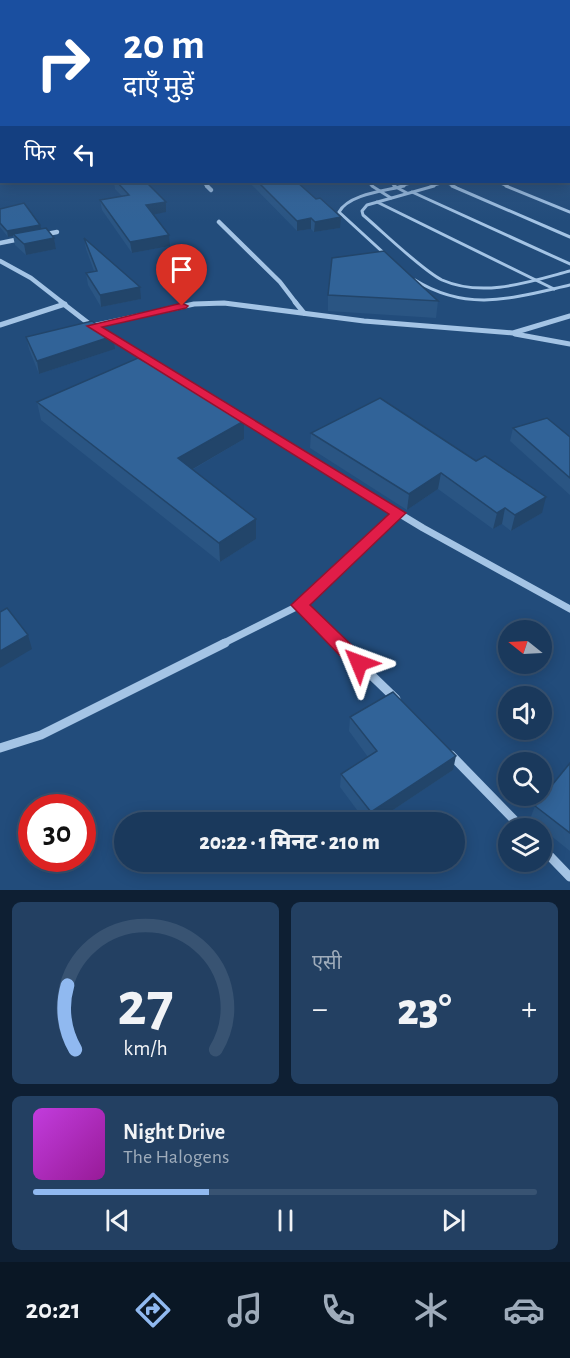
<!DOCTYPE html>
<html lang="hi">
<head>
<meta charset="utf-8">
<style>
  body { margin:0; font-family:"Alegreya Sans","Noto Sans Devanagari",sans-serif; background:#234062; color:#f1f3f6; height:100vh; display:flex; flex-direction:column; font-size:22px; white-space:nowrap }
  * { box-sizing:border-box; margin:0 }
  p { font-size:20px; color:#9facbb }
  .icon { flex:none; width:33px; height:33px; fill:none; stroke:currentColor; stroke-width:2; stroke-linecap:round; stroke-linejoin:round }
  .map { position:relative; height:890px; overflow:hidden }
  .panel { display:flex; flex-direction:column; gap:12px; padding:12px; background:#0e1f33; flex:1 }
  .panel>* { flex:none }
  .banner { position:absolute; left:0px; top:0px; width:570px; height:183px; box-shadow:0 3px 15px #0003,0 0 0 2px #385372; background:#1a4fa0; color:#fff; overflow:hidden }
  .needle { width:39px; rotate:288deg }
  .tools { position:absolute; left:498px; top:620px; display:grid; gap:12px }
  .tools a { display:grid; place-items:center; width:54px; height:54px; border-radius:50%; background:#1a395c; box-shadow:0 3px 15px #0003,0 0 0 2px #385372; font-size:30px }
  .speed { position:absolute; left:18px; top:794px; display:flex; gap:12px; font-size:30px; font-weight:700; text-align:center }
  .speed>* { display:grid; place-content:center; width:78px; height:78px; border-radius:50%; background:#1a395c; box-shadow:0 3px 15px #0003,0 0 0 2px #385372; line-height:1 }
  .speed .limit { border:9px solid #d22; background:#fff; color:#111 }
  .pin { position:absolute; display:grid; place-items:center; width:51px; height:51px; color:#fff; margin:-62px -26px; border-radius:50% 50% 50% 0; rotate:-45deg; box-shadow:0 0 6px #0007 }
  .pin .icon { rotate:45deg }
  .me { position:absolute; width:66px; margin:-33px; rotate:314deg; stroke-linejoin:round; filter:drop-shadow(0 0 4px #0008) }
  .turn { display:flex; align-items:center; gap:21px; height:126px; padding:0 24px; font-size:27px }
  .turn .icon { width:78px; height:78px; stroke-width:2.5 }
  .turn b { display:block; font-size:42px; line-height:51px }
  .then { display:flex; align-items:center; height:57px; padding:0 24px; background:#0003; gap:12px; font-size:22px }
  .big { font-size:45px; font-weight:800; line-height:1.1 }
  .panel .card { flex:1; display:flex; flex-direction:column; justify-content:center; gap:9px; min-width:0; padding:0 21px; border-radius:9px; background:#234062 }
  .panel .dial { align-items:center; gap:0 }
  .dial svg { height:156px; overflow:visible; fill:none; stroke:#385372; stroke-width:7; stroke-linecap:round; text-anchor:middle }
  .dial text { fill:#f1f3f6; stroke:none }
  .song { display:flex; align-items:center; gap:18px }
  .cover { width:72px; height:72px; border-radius:9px; background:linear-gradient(135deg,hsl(290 70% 55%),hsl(300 70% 35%)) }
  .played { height:6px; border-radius:3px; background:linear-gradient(90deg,#90b9f0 35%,#385372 35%) }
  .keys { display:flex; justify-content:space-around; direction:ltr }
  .heat { display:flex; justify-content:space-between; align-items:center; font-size:33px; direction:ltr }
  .panel .tiles { flex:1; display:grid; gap:12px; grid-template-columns:1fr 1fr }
  .card:last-child { grid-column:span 2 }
  .trip { position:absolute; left:114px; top:812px; width:351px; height:60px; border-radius:30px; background:#1a395c; box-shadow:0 3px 15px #0003,0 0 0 2px #385372; font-weight:800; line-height:60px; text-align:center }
  .tab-bar { display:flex; height:96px; justify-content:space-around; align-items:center; background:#0a1725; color:#9facbb }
  .tab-bar .icon { width:42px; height:42px }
  .tab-bar .active { color:#90b9f0 }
  .tab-bar b { font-size:27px; color:#f1f3f6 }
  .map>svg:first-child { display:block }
</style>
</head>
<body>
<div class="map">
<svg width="570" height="890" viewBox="0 0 570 890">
  <rect width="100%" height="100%" fill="#224c7b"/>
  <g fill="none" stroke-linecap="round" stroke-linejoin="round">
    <g stroke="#a4c4e5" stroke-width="2">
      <polyline points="366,182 374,187"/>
      <polyline points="388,182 397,187"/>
      <polyline points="444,182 456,187"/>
      <polyline points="497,182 509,187"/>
      <polyline points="398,187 416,182"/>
      <polyline points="429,187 446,182"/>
    </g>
    <g stroke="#a4c4e5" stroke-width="3">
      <polyline points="372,186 391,198"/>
      <polyline points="394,186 407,193"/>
      <path d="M 434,186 L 367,205 L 362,211 L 363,215 C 382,231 423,271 442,280 C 483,298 529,282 570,271"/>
      <polyline points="452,186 570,237"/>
      <polyline points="506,186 570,212"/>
      <polyline points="412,192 570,264"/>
      <polyline points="377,202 554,289"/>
      <path d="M 386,255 L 339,212 C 349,194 385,191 404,186"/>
      <path d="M 415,280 C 468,313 513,298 570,285"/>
    </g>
    <polyline stroke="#a4c4e5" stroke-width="3" points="203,182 208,187"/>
    <g stroke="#a4c4e5" stroke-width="4.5">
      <polyline points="207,186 211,190"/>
      <polyline points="219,222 280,282 296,303"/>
      <polyline points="42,235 57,232"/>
      <polyline points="0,243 20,239"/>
      <polyline points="0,261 31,278 63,303"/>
    </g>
    <g stroke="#a4c4e5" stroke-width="5">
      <polyline points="61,302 92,326"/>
      <polyline points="295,302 304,313"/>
      <polyline points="0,325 65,304"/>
      <polyline points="92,326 194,304 224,303 364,321 513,333 570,316"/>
      <polyline points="515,334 570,344"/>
      <polyline points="108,336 299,452"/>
    </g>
    <g stroke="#a4c4e5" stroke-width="7">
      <polyline points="296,451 423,528 570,609"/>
      <polyline points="222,644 300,605"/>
      <polyline points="340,644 300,605 399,513"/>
    </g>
    <g stroke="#a4c4e5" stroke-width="9">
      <polyline points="338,643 396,699"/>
      <polyline points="0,748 41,735 225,643"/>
      <polyline points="451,755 522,828"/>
      <polyline points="542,848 570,877"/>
    </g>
  </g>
  <g fill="#2a5583">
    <polygon points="568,96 570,96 570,140 568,139"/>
    <polygon points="114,182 146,182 166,212 153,214 170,246 132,253 102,210 100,200 122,196 115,189"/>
    <polygon points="250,182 297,182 340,228 314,232 311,229 297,231 250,183"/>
    <polygon points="0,209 41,228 54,238 56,249 26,255 15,245 13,236 8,237 0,227"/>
    <polygon points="84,238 141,299 101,307 88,285 86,273 94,271 86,249"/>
    <polygon points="328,295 438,301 436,318 328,311"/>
    <polygon points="26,337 115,349 39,374 29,349"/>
    <polygon points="380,398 542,513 511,531 502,524 493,529 438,489 407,510 310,448 311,433"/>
    <polygon points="37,402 244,421 244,439 192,470 256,539 220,562 41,420"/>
    <polygon points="513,428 570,437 570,495 510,441"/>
    <polygon points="350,717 453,770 375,822 366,822 340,787 341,774 368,757 349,731"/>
    <polygon points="570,763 570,851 530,819 535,806"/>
  </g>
  <g fill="#22456a">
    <polygon points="0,161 2,161 2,171 0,172"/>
    <polygon points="166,202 166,212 147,216 146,205"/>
    <polygon points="341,217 340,228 314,232 315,222"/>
    <polygon points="311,218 311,229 297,231 297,221"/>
    <polygon points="40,225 42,230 13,234 13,236 8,237 7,231"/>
    <polygon points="169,235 170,246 132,253 130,242"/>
    <polygon points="54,238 56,249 26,255 24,244"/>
    <polygon points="140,287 141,299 101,307 100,295"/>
    <polygon points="113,336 115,349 39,374 37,361"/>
    <polygon points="244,421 244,439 179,477 178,458"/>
    <polygon points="441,473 438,489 407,510 409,494"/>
    <polygon points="546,497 542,513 511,531 515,515"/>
    <polygon points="505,508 502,524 493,529 497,513"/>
    <polygon points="256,519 256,539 220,562 219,543"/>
    <polygon points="28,635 32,649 0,668 0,651"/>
    <polygon points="456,756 453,770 375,822 370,822 371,812"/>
  </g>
  <g fill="#316398" stroke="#22456a" stroke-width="1.5">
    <rect x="568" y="96" width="2" height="23"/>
    <polygon points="0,152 2,154 2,161 0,161"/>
    <polygon points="117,182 146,182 166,202 146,205 169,235 130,242 100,200 129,195"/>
    <polygon points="258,182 297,182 316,199 320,198 341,217 315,222 311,218 297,221"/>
    <polygon points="24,203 40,225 7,231 0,223 0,209"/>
    <polygon points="46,228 54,238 24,244 13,234"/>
    <polygon points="84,238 140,287 100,295 86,273 97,271"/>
    <polygon points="384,251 438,301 328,295 332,258"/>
    <polygon points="92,321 113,336 37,361 26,337"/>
    <polygon points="138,358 168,373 244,421 178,458 256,519 219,543 37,402"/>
    <polygon points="380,398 476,461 485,456 546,497 515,515 505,508 497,513 441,473 409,494 311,433"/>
    <polygon points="547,418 570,437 570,478 513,428"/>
    <polygon points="7,608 28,635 0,651 0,612"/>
    <polygon points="393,692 456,756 371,812 341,774 377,751 350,717"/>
    <polygon points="570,763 570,833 535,806"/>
  </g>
  <linearGradient id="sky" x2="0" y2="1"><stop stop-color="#132a44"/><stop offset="0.43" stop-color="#3e618d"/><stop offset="1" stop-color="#3e618d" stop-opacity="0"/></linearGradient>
  <rect width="570" height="221" fill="url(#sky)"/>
  <polygon fill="#e11d48" stroke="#92132f" stroke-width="1.5" points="182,303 188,306 186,308 102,327 406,513 310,605 365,658 368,663 365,668 359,670 352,668 291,605 389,514 87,326"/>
</svg>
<div class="tools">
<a><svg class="needle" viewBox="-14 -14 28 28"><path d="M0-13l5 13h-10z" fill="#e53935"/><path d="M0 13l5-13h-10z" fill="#9facbb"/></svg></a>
<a><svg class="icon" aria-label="sound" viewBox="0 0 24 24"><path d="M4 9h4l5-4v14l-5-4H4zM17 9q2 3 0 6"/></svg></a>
<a><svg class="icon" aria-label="search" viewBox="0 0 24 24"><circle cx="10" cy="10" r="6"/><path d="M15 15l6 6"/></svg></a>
<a><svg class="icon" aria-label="layers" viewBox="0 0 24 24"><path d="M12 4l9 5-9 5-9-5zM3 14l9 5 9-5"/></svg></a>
</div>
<div class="speed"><div class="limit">30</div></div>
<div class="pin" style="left:182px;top:306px;background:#d93025"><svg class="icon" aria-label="arrive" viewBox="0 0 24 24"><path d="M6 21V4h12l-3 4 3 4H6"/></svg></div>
<svg class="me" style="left:359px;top:663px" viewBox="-20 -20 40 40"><path d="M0-17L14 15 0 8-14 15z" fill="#e11d48" stroke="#fff" stroke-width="4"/></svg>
<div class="trip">20:22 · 1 मिनट · 210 m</div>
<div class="banner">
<div class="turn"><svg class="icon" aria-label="right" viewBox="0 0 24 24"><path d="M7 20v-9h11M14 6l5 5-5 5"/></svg><div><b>20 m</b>दाएँ मुड़ें</div></div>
<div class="then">फिर<svg class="icon" aria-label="left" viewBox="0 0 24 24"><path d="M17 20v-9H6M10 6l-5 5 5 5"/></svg></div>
</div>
</div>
<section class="panel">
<div class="tiles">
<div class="card dial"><svg viewBox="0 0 100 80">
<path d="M14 69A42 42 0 1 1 86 69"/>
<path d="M14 69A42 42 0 0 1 10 36" stroke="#90b9f0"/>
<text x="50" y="56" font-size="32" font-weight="700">27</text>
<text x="50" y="72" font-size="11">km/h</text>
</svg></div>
<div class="card"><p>एसी</p>
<div class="heat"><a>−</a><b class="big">23°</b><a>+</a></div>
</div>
<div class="card">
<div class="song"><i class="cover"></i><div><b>Night Drive</b><p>The Halogens</p></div></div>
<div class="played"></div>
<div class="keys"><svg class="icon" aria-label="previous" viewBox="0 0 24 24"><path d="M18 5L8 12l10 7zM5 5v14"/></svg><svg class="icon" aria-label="pause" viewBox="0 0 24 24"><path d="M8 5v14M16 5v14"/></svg><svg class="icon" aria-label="next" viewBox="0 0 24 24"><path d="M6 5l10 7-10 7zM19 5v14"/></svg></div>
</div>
</div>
</section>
<nav class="tab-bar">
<b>20:21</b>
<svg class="icon active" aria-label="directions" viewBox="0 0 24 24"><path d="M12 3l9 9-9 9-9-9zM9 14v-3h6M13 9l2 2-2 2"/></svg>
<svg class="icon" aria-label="music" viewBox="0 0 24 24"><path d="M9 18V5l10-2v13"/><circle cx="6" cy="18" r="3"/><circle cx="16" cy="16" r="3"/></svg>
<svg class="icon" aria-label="phone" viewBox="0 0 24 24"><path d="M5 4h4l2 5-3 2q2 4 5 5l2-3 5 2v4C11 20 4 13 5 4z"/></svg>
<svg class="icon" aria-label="climate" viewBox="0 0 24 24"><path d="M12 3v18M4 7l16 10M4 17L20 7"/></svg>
<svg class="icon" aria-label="car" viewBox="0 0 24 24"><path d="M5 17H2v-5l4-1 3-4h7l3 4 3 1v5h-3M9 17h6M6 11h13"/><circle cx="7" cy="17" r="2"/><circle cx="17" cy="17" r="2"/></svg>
</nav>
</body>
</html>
